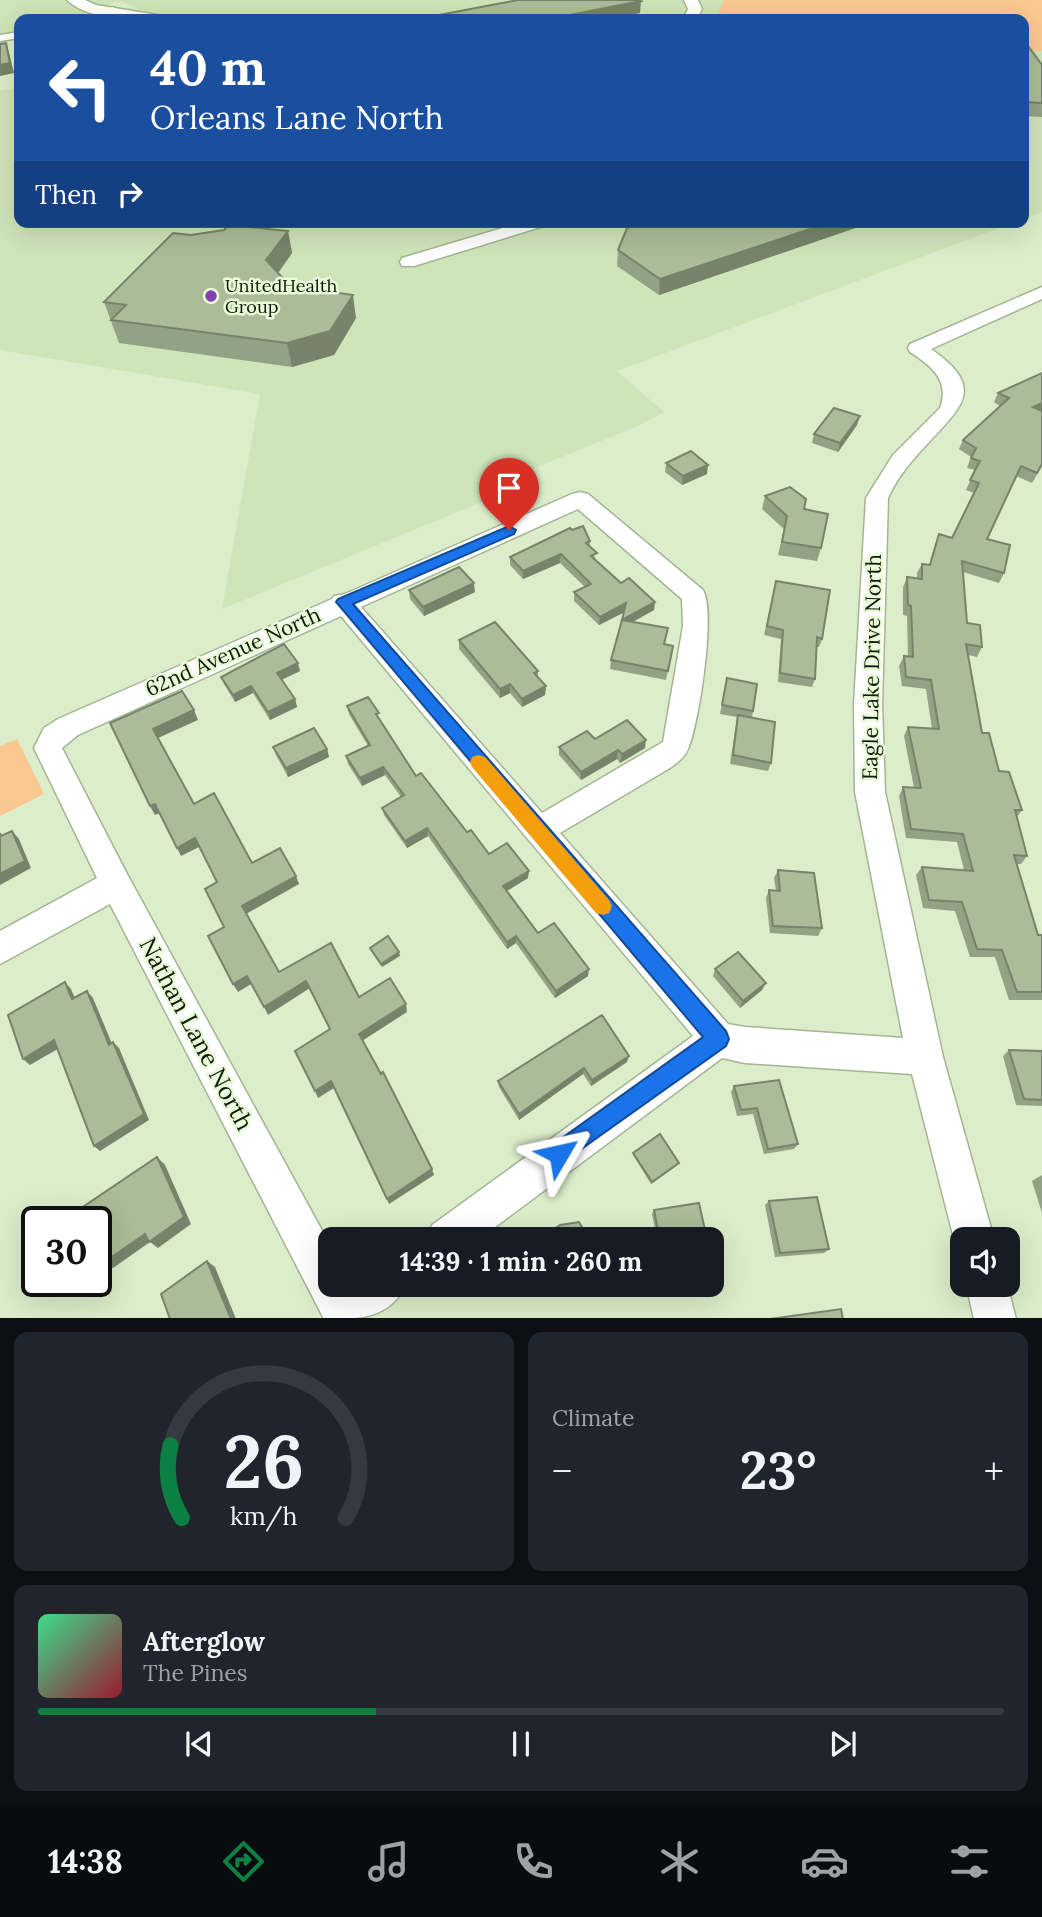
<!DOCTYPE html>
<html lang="en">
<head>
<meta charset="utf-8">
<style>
  body { margin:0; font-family:Lora,serif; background:#20242c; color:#f1f3f6; height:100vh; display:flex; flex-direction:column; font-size:26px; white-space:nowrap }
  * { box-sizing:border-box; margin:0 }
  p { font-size:23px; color:#9ea1a6 }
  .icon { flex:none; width:38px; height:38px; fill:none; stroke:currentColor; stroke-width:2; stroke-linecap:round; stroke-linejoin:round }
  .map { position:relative; height:1318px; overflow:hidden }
  .panel { display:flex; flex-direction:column; gap:14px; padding:14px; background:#0d0f14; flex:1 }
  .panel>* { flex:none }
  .top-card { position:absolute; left:14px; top:14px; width:1015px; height:214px; border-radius:14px; box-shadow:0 7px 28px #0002; background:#1a4fa0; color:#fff; overflow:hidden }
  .controls { position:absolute; left:950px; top:1227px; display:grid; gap:14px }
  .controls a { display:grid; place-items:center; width:70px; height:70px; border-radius:14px; background:#171b24; box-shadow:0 7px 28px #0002; font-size:35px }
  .speed { position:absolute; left:21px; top:1206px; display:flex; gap:14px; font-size:35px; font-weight:700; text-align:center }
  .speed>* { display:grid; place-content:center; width:91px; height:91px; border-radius:50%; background:#171b24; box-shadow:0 7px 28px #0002; line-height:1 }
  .speed .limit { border:4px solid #111; border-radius:10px; background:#fff; color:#111 }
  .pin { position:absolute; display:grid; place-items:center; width:60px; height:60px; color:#fff; margin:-72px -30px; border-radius:50% 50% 50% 0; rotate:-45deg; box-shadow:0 0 7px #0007 }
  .pin .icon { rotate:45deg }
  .me { position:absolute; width:77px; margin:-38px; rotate:54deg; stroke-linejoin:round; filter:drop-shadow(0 0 5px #0008) }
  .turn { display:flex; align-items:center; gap:24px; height:147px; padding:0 21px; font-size:32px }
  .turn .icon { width:91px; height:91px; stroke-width:2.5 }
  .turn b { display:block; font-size:49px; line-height:60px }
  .then { display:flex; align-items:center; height:66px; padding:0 21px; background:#0003; gap:14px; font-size:26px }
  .big { font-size:52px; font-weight:700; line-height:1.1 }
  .panel .tile { flex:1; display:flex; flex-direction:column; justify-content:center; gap:10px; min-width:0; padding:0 24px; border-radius:14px; background:#20242c }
  .panel .dial { align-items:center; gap:0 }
  .dial svg { height:182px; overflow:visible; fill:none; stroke:#363941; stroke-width:7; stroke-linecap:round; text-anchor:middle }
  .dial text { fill:#f1f3f6; stroke:none }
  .song { display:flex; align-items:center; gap:21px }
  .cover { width:84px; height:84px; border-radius:10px; background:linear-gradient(135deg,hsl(150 70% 55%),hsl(350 70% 35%)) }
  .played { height:7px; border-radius:4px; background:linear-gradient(90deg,#0b8043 35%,#363941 35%) }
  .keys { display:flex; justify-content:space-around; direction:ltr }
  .heat { display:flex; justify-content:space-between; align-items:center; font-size:38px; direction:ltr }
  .panel .tiles { flex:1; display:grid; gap:14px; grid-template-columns:1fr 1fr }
  .tile:last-child { grid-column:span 2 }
  .trip { position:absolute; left:318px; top:1227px; width:406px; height:70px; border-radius:14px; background:#171b24; box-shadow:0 7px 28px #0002; font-weight:700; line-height:70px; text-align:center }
  .tab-bar { display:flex; height:112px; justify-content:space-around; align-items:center; background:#090b0e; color:#9ea1a6 }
  .tab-bar .icon { width:49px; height:49px }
  .tab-bar .on { color:#0b8043 }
  .tab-bar b { font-size:32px; color:#f1f3f6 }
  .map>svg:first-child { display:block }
</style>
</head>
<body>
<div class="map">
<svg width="1042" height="1319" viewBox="0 0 1042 1319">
  <rect width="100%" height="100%" fill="#dbedca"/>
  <g fill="#cee4b9">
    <polygon points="0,0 1009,0 1042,43 1042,212 1024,219 1024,19 191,19 141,10 119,1 70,19 19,19 19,32 0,34"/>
    <polygon points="19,87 19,222 1015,222 617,371 664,412 638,426 527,471 535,480 222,609 260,394 0,350 0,91"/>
  </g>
  <g fill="#fac891">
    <polygon points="724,0 1042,0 1042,51 1024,51 1024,19 716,19"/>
    <polygon points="17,739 44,794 0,816 0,746"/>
  </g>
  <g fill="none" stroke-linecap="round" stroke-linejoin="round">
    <g stroke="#a4b593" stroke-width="3">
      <g id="minor">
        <polygon points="113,7 118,10 117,12 95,19 79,19"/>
        <polygon points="19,32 19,38 0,41 0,35"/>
        <polygon points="523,222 549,222 547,225 414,266 402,266 400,262 402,258"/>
        <path d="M 1042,287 L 1042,299 L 931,349 C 984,386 965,404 929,442 C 913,459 898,476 888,498 L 882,704 L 885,792 L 943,1057 L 994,1239 L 962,1239 L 962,1254 L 954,1239 L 912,1074 L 745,1063 L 722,1058 L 479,1239 L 426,1239 L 432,1225 L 693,1036 L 341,616 L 78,735 L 62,748 L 127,874 L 331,1247 L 331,1284 L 406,1284 C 390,1319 360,1319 324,1319 L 110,904 L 0,964 L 0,931 L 97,878 L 34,748 L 44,728 L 58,719 L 332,599 L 334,596 L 345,594 L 572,494 L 580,492 L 588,494 L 703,590 C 716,612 699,724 688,749 C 684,758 678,762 670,768 L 560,833 L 728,1024 L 745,1027 L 903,1038 L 855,792 L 854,704 L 866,498 L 893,455 L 940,408 C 950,381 932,366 910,352 L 908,348 L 910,344 ZM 578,509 L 682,599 L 683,626 L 663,742 L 542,813 L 361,607 Z"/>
        <polygon points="966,1284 1007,1284 1016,1319 974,1319"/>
      </g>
    </g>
    <g stroke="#a4b593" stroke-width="3">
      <g id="tertiary">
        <path d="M 67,0 L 85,0 L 96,5 L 158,15 L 165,19 C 136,20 89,21 67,0 Z"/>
        <polygon points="684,0 698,0 702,9 697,19 683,19 688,9"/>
      </g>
    </g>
    <use href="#minor" fill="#fff" fill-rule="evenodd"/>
    <use href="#tertiary" fill="#fff" fill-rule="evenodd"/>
  </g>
  <g fill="#92a284">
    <polygon points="1024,46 1042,65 1042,117 1024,116"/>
    <polygon points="646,222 873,222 659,295 617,266 618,250"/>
    <polygon points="288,231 292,253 278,273 290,286 356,318 334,355 292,367 119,343 104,302 191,235"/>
    <polygon points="998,393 1042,411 1042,466 1032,483 1016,476 987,539 1004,573 999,583 963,572 967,623 982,647 977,657 968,655 982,733 999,771 1022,810 1017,817 1027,856 1021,864 1017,864 1038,935 1042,935 1042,1000 1009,1000 995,957 970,957 955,911 923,908 916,875 922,867 964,870 957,842 906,838 899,796 903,787 914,788 904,736 908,727 932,729 926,689 902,686 899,666 904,656 908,657 907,616 903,615 903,587 907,577 917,579 917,573 922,564 929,565 935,544 939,534 952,538 974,493 966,490 975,470 967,468 971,457 959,449 963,440 1000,406 994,402"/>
    <polygon points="857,425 838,452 812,443 814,434"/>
    <polygon points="666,463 707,474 682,485 665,472"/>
    <polygon points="765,496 804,509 821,548 817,561 778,555 784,529 762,509"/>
    <polygon points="590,541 590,547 596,560 621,583 654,610 633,622 664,644 673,646 666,680 610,669 611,660 624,612 599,625 574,601 574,592 585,587 560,563 523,579 510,565 510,557"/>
    <polygon points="776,581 822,639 819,647 817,647 815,679 812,687 778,682 781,639 764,635"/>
    <polygon points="409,590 475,592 424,616 410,599"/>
    <polygon points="459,640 538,671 538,678 546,686 545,695 522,707 510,693 500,698 459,649"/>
    <polygon points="300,671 281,680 295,699 297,707 270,720 253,693 235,702 224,684 221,677"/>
    <polygon points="727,678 753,711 752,718 771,763 768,771 730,764 737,717 720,714"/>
    <polygon points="347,706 380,721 416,776 467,832 489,854 528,878 507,891 538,933 588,976 555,998 516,943 507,949 428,836 407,848 384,815 382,808 401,797 385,775 362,786 348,764 346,756 368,746 349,714"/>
    <polygon points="595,739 645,748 620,763 617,759 581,780 559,755 559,747"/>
    <polygon points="273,747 327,749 329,757 288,777 276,755"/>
    <polygon points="778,870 822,928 818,936 770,933 766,898 769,890 776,891 774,878"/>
    <polygon points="715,969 762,990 740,1008 713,976"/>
    <polygon points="1009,1050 1042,1051 1042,1106 1016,1105 1003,1056"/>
    <polygon points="627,1062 591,1086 583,1074 519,1120 499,1087 498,1081"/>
    <polygon points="734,1086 798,1144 794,1149 764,1154 753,1114 737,1116 731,1092"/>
    <polygon points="633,1153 677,1165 651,1184 633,1155"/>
    <polygon points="1042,1175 1042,1213 1032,1181"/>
    <polygon points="769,1201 829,1249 824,1253 775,1257 765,1205"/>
    <polygon points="654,1210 707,1239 657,1239 652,1214"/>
  </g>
  <g fill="#77846b">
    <polygon points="641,1 640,13 610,19 549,19"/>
    <polygon points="6,43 9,53 14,73 0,76 0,65"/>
    <polygon points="831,222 873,222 659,295 660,279"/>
    <polygon points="288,231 292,253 271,283 266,260"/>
    <polygon points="353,295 356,318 334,355 292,367 287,343"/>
    <polygon points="1042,403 1042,410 1028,417 1033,407"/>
    <polygon points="860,416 857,425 838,452 840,443"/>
    <polygon points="708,465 707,474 682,485 683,476"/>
    <polygon points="561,554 560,563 523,579 523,571"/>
    <polygon points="474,583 475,592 424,616 423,607"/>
    <polygon points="655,602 654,610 621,628 622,620"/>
    <polygon points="626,603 625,612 599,625 600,617"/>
    <polygon points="298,663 300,671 279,681 277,673"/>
    <polygon points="510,684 510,693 500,698 500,689"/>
    <polygon points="251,686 253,693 235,702 233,695"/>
    <polygon points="546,686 545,695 522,707 522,699"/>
    <polygon points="295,699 297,707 270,720 268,712"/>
    <polygon points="194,710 198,720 158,738 153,729"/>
    <polygon points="646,740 645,748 620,763 622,754"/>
    <polygon points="327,749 329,757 288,777 286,768"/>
    <polygon points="618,750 617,759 581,780 581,772"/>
    <polygon points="383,767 385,775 362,786 360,778"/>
    <polygon points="155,804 160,813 155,815 150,806"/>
    <polygon points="427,828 428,836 407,848 405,841"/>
    <polygon points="12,831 19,839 31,868 0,885 0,874"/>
    <polygon points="195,838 199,847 181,856 177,848"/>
    <polygon points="529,871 528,878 503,893 503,886"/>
    <polygon points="296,876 299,884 246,914 242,906"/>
    <polygon points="516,936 516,943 507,949 507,942"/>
    <polygon points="399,952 400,956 382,967 381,964"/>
    <polygon points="589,969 588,976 555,998 556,991"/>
    <polygon points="247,976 251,984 238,992 233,984"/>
    <polygon points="306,981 310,988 268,1015 264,1007"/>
    <polygon points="65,982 71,989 78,1006 72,999"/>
    <polygon points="766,983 762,990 740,1008 743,1001"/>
    <polygon points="87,991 93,998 115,1051 109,1045"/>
    <polygon points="406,1004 407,1012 362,1041 359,1034"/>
    <polygon points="54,1040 61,1047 30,1065 23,1059"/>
    <polygon points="113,1042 119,1048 149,1120 100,1151 94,1146"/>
    <polygon points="629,1056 627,1062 591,1086 592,1080"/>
    <polygon points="584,1068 583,1074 519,1120 519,1114"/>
    <polygon points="331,1081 334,1088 318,1098 315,1091"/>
    <polygon points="157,1157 165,1165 191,1224 158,1248 150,1242 113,1268 103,1263"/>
    <polygon points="679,1163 677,1165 651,1184 652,1182"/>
    <polygon points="432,1169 434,1175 389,1204 387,1199"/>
    <polygon points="207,1261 215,1267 236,1319 231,1319"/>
  </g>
  <g fill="#aabc99" stroke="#77846b" stroke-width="2">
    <polygon points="518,0 639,0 641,1 549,19 418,19"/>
    <polygon points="6,43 10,63 0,65 0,44"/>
    <polygon points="1024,46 1028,46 1042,65 1042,103 1024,102"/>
    <polygon points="646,222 831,222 660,279 618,250 627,228"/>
    <polygon points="229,225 288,231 266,260 290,286 353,295 330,331 287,343 111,320 126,305 104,302 173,233 191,235 224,230"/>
    <polygon points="1042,373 1042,403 1033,407 1042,411 1042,464 1037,473 1021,466 987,539 1010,545 1004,573 962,561 967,623 980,625 982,647 966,644 982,733 989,733 999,771 1009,772 1022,810 1015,810 1027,856 1014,855 1038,935 1042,935 1042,992 1017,992 1002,950 977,949 962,902 929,900 922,867 973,871 963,834 911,829 903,787 921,788 908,727 939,729 931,680 906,677 904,656 913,657 911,606 908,605 907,577 922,579 922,564 930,565 939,534 952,538 979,483 970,480 980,461 971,458 976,448 963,440 1009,398 998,393"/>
    <polygon points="834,408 860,416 840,443 814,434"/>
    <polygon points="691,451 708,465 683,476 666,463"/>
    <polygon points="790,487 806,499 804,509 828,514 821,548 782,542 787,516 765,496"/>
    <polygon points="583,526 590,541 586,543 597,553 591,556 621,583 629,578 655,602 622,620 626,603 600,617 574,592 591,584 561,554 523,571 510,557 570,528 572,530"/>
    <polygon points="459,567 474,583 423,607 409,590"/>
    <polygon points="776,581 830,590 822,639 817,637 815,679 780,673 783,630 767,626"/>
    <polygon points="622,620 668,628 664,644 673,646 668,671 611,660"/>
    <polygon points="495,622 538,671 534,673 546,686 522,699 510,684 500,689 459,640"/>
    <polygon points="284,644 298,663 277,673 295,699 268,712 251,686 233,695 221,677"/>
    <polygon points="727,678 757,684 753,711 722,705"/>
    <polygon points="182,691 194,710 153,729 194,804 214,793 252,863 280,848 296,876 242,906 279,972 331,943 359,997 390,978 406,1004 359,1034 381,1074 383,1072 432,1169 387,1199 331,1081 315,1091 295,1051 330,1029 306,981 264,1007 247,976 233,984 208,936 224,927 205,889 217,882 195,838 177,848 155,804 150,806 110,723"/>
    <polygon points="368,697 379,713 376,714 416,776 421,773 467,832 471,830 489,854 507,843 529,871 503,886 538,933 554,923 589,969 556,991 516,936 507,942 427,828 405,841 382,808 404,795 383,767 360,778 346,756 370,745 347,706"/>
    <polygon points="738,715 775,722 771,763 733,755"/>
    <polygon points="627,720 646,740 622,754 618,750 581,772 559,747 587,731 595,739"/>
    <polygon points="314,728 327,749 286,768 273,747"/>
    <polygon points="12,831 25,861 0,874 0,833 1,836"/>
    <polygon points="778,870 814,873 822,928 773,926 769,890 780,891"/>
    <polygon points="388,936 399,952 381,964 370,948"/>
    <polygon points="738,952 766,983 743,1001 715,969"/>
    <polygon points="65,982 72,999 87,991 109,1045 113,1042 144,1114 94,1146 54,1040 23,1059 8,1015"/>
    <polygon points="602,1015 629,1056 592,1080 584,1068 519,1114 498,1081"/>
    <polygon points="1009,1050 1042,1051 1042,1100 1024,1099"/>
    <polygon points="779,1080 798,1144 768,1149 757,1108 741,1110 734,1086"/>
    <polygon points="660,1134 679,1163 652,1182 633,1153"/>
    <polygon points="157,1157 184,1217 149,1242 145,1234 103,1263 96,1244 96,1222 66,1222 65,1219"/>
    <polygon points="817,1197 829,1249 780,1253 769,1201"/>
    <polygon points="699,1203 707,1239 660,1239 654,1210"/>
    <polygon points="579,1222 589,1239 541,1239 560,1225"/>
    <polygon points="207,1261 231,1319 170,1319 161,1294"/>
    <polygon points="841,1309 843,1319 770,1319"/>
  </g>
  <polygon fill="#1a73e8" stroke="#114b97" stroke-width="2" points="509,526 516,530 514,534 353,604 726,1031 729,1039 726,1046 559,1165 551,1162 548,1154 551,1146 703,1037 336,602 338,599"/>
  <polygon fill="#f59e0b" points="478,755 485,757 609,900 612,906 609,913 603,915 596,913 472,767 470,762 472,757"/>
  <circle fill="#8540b3" stroke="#e8fbd7" stroke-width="2.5" cx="211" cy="296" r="7"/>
  <g text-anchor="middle" stroke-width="5" stroke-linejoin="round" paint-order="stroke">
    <g font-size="18" fill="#12180c" stroke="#e8fbd7" text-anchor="start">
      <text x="225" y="292">UnitedHealth<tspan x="225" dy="21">Group</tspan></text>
    </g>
    <g font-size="21" fill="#12180c" stroke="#e8fbd7">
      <text transform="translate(233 652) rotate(-24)" y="7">62nd Avenue North</text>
      <text transform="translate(872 667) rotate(-89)" y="7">Eagle Lake Drive North</text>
    </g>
    <g font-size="24" fill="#12180c" stroke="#e8fbd7">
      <text transform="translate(196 1034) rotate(62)" y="8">Nathan Lane North</text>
    </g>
  </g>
</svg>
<div class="controls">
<a><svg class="icon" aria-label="sound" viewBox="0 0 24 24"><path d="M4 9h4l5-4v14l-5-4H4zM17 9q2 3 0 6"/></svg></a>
</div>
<div class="speed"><div class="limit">30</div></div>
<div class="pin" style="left:509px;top:530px;background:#d93025"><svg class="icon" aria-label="arrive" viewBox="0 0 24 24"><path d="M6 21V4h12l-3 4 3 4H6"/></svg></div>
<svg class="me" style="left:559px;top:1154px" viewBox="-20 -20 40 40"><path d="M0-17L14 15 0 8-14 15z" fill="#1a73e8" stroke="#fff" stroke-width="4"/></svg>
<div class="trip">14:39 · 1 min · 260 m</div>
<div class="top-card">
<div class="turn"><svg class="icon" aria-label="left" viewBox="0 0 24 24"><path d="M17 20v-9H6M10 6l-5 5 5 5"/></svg><div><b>40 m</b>Orleans Lane North</div></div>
<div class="then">Then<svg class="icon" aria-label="right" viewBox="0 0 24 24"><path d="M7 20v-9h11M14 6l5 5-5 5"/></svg></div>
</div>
</div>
<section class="panel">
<div class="tiles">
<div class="tile dial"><svg viewBox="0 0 100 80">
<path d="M14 69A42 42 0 1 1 86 69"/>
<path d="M14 69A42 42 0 0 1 9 37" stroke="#0b8043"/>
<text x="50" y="56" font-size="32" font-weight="700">26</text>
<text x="50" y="72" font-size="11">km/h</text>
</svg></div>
<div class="tile"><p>Climate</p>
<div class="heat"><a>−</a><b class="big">23°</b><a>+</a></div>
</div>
<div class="tile">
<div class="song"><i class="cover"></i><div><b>Afterglow</b><p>The Pines</p></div></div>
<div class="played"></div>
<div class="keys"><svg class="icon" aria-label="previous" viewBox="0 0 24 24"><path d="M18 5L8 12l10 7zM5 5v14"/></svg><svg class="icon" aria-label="pause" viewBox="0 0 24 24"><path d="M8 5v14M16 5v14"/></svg><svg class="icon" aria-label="next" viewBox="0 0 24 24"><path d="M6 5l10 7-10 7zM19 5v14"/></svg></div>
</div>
</div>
</section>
<nav class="tab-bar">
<b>14:38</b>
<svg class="icon on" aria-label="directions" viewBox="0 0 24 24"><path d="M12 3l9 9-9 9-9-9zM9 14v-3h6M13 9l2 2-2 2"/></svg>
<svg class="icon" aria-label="music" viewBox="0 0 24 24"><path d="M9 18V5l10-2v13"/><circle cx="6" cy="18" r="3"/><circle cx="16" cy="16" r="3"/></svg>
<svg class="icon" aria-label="phone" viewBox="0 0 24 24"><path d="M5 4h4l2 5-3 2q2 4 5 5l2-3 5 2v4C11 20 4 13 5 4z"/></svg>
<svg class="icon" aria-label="climate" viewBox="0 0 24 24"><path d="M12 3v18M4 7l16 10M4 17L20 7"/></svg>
<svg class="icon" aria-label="car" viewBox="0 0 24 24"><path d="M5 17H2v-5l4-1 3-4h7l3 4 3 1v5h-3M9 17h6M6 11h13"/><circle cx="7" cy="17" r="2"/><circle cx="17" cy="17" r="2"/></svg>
<svg class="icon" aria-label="filters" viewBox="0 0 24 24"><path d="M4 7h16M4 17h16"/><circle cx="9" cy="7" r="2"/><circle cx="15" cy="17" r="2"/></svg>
</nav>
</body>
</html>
